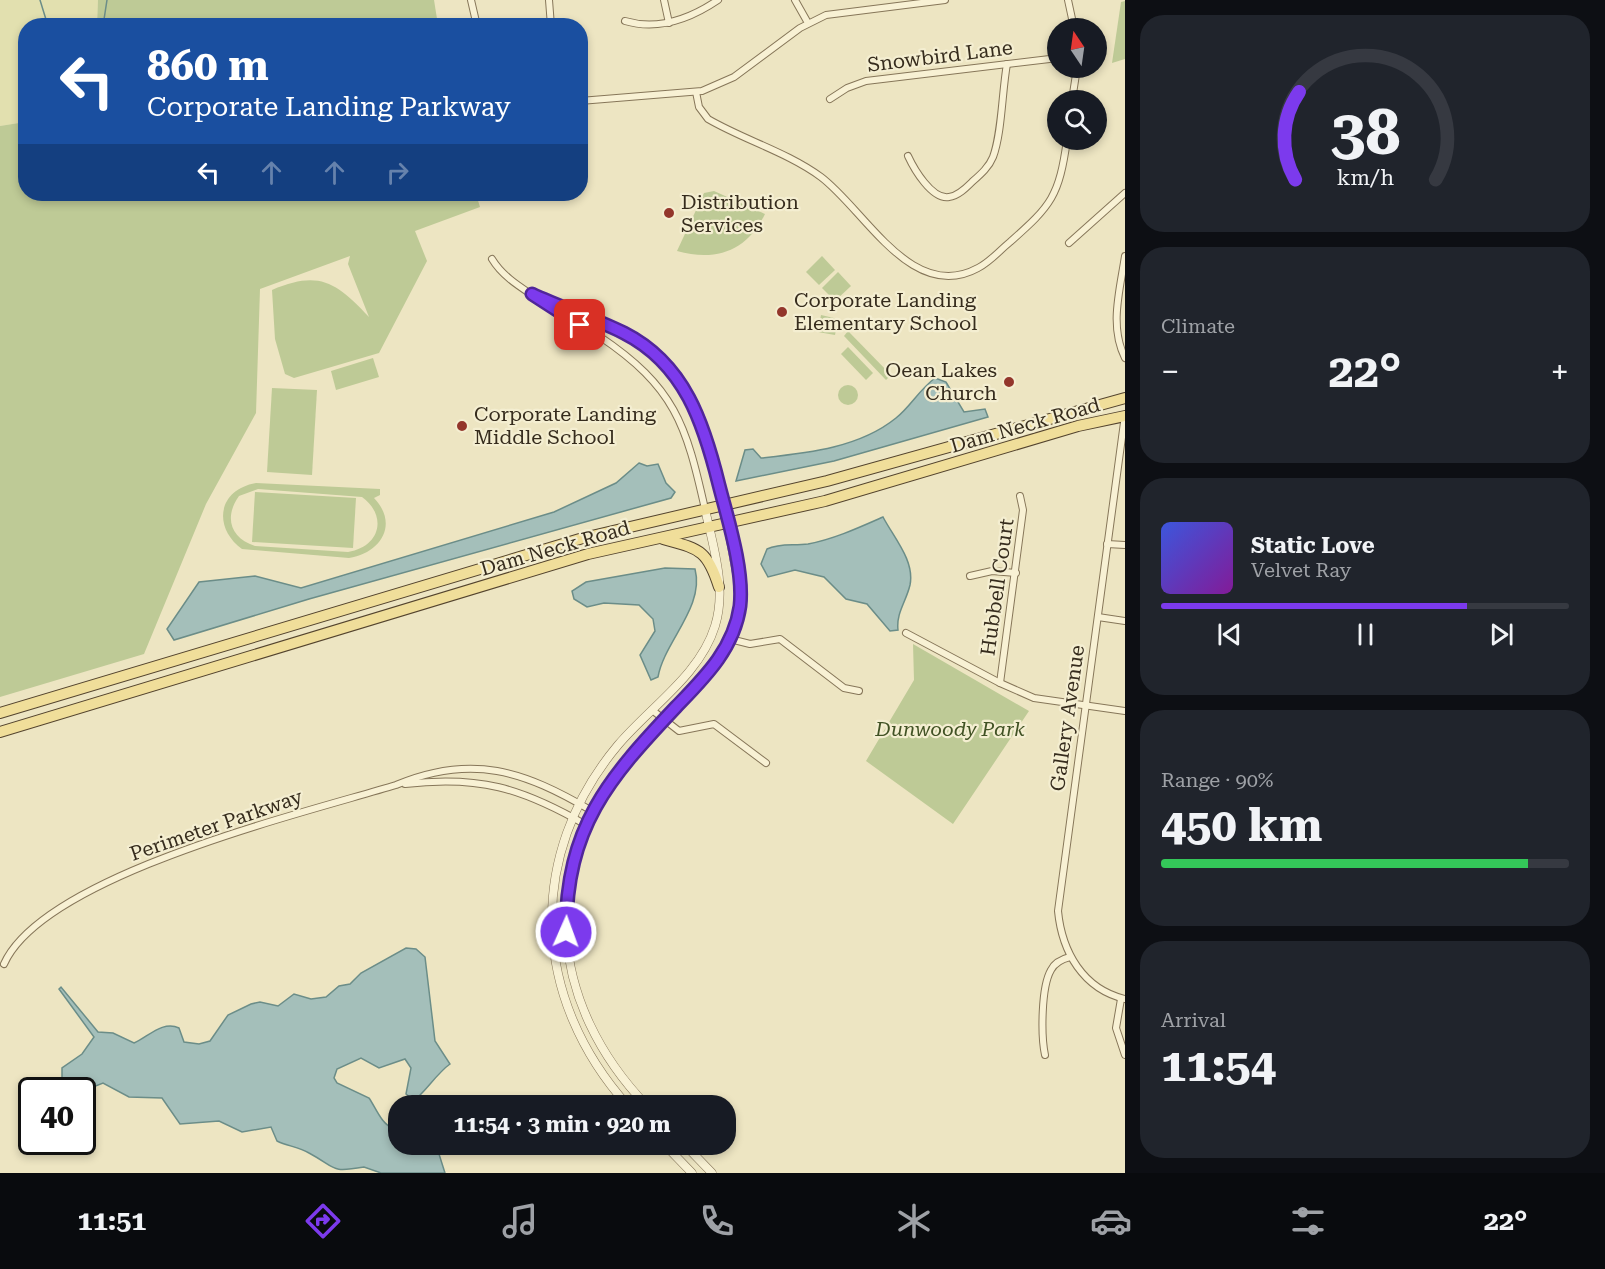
<!DOCTYPE html>
<html lang="en">
<head>
<meta charset="utf-8">
<style>
  body { margin:0; font-family:"Roboto Serif",serif; background:#20242c; color:#f1f3f6; height:100vh; display:flex; flex-direction:column; font-size:22px; white-space:nowrap }
  * { box-sizing:border-box; margin:0 }
  p { font-size:20px; color:#9ea1a6 }
  .icon { flex:none; width:33px; height:33px; fill:none; stroke:currentColor; stroke-width:2; stroke-linecap:round; stroke-linejoin:round }
  .map { position:relative; flex:1; overflow:hidden }
  .panel { display:flex; flex-direction:column; gap:15px; padding:15px; background:#0d0f14; width:480px }
  .panel>* { flex:none }
  .guide { position:absolute; left:18px; top:18px; width:570px; height:183px; border-radius:24px; box-shadow:0 3px 9px #0003; background:#1a4fa0; color:#fff; overflow:hidden }
  .needle { width:39px; rotate:347deg }
  .buttons { position:absolute; left:1047px; top:18px; display:grid; gap:12px }
  .buttons a { display:grid; place-items:center; width:60px; height:60px; border-radius:50%; background:#171b24; box-shadow:0 3px 9px #0003; font-size:30px }
  .speed { position:absolute; left:18px; top:1077px; display:flex; gap:12px; font-size:30px; font-weight:700; text-align:center }
  .speed>* { display:grid; place-content:center; width:78px; height:78px; border-radius:50%; background:#171b24; box-shadow:0 3px 9px #0003; line-height:1 }
  .speed .limit { border:3px solid #111; border-radius:9px; background:#fff; color:#111 }
  .pin { position:absolute; display:grid; place-items:center; width:51px; height:51px; color:#fff; margin:-26px; border-radius:12px; box-shadow:0 3px 9px #0006 }
  .me { position:absolute; width:66px; margin:-33px; rotate:2deg; stroke-linejoin:round; filter:drop-shadow(0 0 4px #0008) }
  .turn { display:flex; align-items:center; gap:21px; height:126px; padding:0 30px; font-size:27px }
  .turn .icon { width:78px; height:78px; stroke-width:2.5 }
  .turn b { display:block; font-size:42px; line-height:51px }
  .lanes { display:flex; align-items:center; height:57px; padding:0 30px; background:#0003; justify-content:center; gap:30px; direction:ltr }
  .lanes .off { opacity:.35 }
  .big { font-size:45px; font-weight:700; line-height:1.1 }
  .panel .tile { flex:1; display:flex; flex-direction:column; justify-content:center; gap:9px; min-width:0; padding:0 21px; border-radius:24px; background:#20242c }
  .panel .dial { align-items:center; gap:0 }
  .dial svg { height:156px; overflow:visible; fill:none; stroke:#363941; stroke-width:7; stroke-linecap:round; text-anchor:middle }
  .dial text { fill:#f1f3f6; stroke:none }
  .song { display:flex; align-items:center; gap:18px }
  .cover { width:72px; height:72px; border-radius:9px; background:linear-gradient(135deg,hsl(230 70% 55%),hsl(290 70% 35%)) }
  .played { height:6px; border-radius:3px; background:linear-gradient(90deg,#7c3aed 75%,#363941 75%) }
  .keys { display:flex; justify-content:space-around; direction:ltr }
  .heat { display:flex; justify-content:space-between; align-items:center; font-size:33px; direction:ltr }
  .charge { height:9px; border-radius:4px; background:linear-gradient(90deg,#34c759 90%,#363941 0) }
  .trip { position:absolute; left:388px; top:1095px; width:348px; height:60px; border-radius:24px; background:#171b24; box-shadow:0 3px 9px #0003; font-weight:700; line-height:60px; text-align:center }
  .tab-bar { display:flex; height:96px; justify-content:space-around; align-items:center; background:#090b0e; color:#9ea1a6 }
  .tab-bar .icon { width:42px; height:42px }
  .tab-bar .current { color:#7c3aed }
  .tab-bar b { font-size:27px; color:#f1f3f6 }
  main { display:flex; flex:1; min-height:0 }
  .map>svg:first-child { display:block }
</style>
</head>
<body>
<main>
<div class="map">
<svg width="1125" height="1173" viewBox="0 0 1125 1173">
  <rect width="100%" height="100%" fill="#ede5c2"/>
  <polygon fill="#e2e0af" points="0,0 98,0 97,25 26,26 25,122 0,126"/>
  <g fill="#beca96" fill-rule="evenodd">
    <polygon points="98,0 434,0 438,25 97,25"/>
    <polygon points="1125,1 1125,59 1112,63 1121,2"/>
    <path d="M 25,122 L 26,194 L 476,194 L 480,207 L 415,231 L 427,261 L 379,353 L 294,378 L 285,374 L 275,339 L 272,290 C 319,270 336,282 369,317 L 348,264 L 350,256 L 260,289 L 256,413 L 206,504 L 144,654 L 0,697 L 0,126 Z"/>
    <path d="M 714,191 L 765,214 C 747,251 716,262 677,251 L 704,193 Z"/>
    <polygon points="822,256 835,270 819,285 806,272"/>
    <polygon points="838,272 851,286 835,301 822,288"/>
    <polygon points="821,315 838,319 835,335 818,332"/>
    <polygon points="848,331 891,375 886,380 844,336"/>
    <polygon points="848,347 873,373 866,380 841,354"/>
    <polygon points="373,358 379,377 336,390 331,371"/>
    <circle cx="848" cy="395" r="10"/>
    <polygon points="272,388 317,390 312,475 267,472"/>
    <path d="M 256,483 L 380,489 L 380,495 L 374,498 C 399,524 381,553 349,558 L 242,549 C 213,528 217,490 256,483 ZM 258,489 L 362,497 C 388,516 380,547 348,552 L 255,546 C 230,538 224,517 239,496 Z"/>
    <polygon points="255,492 356,498 353,548 252,542"/>
    <polygon points="913,644 1029,711 953,824 866,761 914,680"/>
  </g>
  <g fill="#a4bfba" stroke="#6b8d88" stroke-width="1.5">
    <path d="M 935,378 L 946,382 L 964,412 L 985,409 L 988,417 L 834,461 L 736,481 L 745,450 L 753,449 L 761,458 C 807,453 859,448 896,418 C 911,406 918,391 935,378 Z"/>
    <polygon points="639,463 647,466 658,464 666,483 675,492 671,498 309,599 174,640 167,629 199,582 255,576 301,588 554,512 616,483"/>
    <path d="M 883,517 C 894,538 915,561 910,585 C 906,602 896,613 898,630 L 890,631 L 867,604 L 846,599 L 824,577 L 795,570 L 768,577 L 761,564 L 767,549 C 780,543 793,546 808,544 C 834,539 858,528 883,517 Z"/>
    <path d="M 665,568 L 695,569 C 705,607 664,642 658,677 L 651,680 L 640,655 L 655,631 L 653,619 L 639,605 L 604,603 L 587,607 L 574,599 L 572,591 L 586,582 Z"/>
    <path d="M 406,948 L 416,949 L 425,957 L 435,1041 L 450,1064 C 437,1073 422,1096 414,1100 L 406,1094 L 411,1068 L 405,1059 L 379,1068 L 361,1058 L 337,1069 L 334,1078 L 337,1083 L 369,1098 C 376,1108 381,1124 394,1129 L 399,1124 L 399,1144 L 415,1145 L 418,1148 L 439,1154 L 445,1173 L 381,1173 L 364,1167 C 329,1173 337,1168 309,1153 C 299,1147 287,1146 277,1141 L 271,1127 L 242,1132 L 219,1121 L 180,1124 L 162,1098 L 129,1097 L 103,1083 L 83,1091 L 67,1090 L 62,1079 L 62,1068 L 82,1054 L 94,1037 L 59,989 L 61,987 L 98,1032 L 113,1033 L 134,1043 C 148,1037 163,1020 179,1028 L 184,1042 L 199,1044 L 210,1041 L 228,1015 L 251,1004 L 260,1002 L 278,1006 L 294,994 L 311,999 L 326,997 L 339,986 L 350,984 L 361,973 Z"/>
  </g>
  <g fill="none" stroke-linecap="round" stroke-linejoin="round">
    <g stroke="#6b8d88" stroke-width="1.5">
      <polyline points="40,0 48,26"/>
      <polyline points="103,26 107,0"/>
    </g>
    <g stroke="#867659" stroke-width="8">
      <g id="minor">
        <polyline points="471,0 477,26"/>
        <polyline points="549,0 551,26"/>
        <polyline points="664,0 669,23"/>
        <polyline points="795,0 808,23"/>
        <polyline points="1068,0 1074,28"/>
        <path d="M 625,21 C 659,31 690,19 718,0"/>
        <path d="M 696,92 L 699,107 L 708,119 C 744,140 787,152 821,177 C 865,210 912,304 978,268 C 990,262 999,251 1010,242 C 1052,205 1059,196 1067,140"/>
        <polyline points="830,99 847,88 866,81 1058,58"/>
        <polyline points="1072,100 1077,68"/>
        <polyline points="580,101 702,91 734,77 800,28 826,15 945,0"/>
        <path d="M 908,156 C 914,169 932,200 949,197 C 958,196 966,188 972,182 C 981,174 989,167 993,157 C 1002,133 1002,91 1007,64"/>
        <polyline points="1069,243 1125,193"/>
        <path d="M 1125,256 C 1120,290 1109,326 1125,358"/>
        <path d="M 492,259 C 504,279 526,290 544,303 C 562,316 581,324 599,336 C 675,387 686,424 705,509"/>
        <path d="M 546,301 C 572,313 601,320 627,335 C 692,372 707,437 724,505"/>
        <path d="M 1125,415 L 1058,911 C 1062,952 1083,989 1125,999"/>
        <polyline points="1107,544 1125,545"/>
        <polyline points="970,576 992,571 1016,573"/>
        <polyline points="1098,617 1125,621"/>
        <polyline points="906,633 1000,683 1034,698 1125,711"/>
        <polyline points="730,639 750,644 780,639 844,688 859,691"/>
        <polyline points="1000,683 1023,510 1020,496"/>
        <polyline points="652,710 679,731 714,724 766,763"/>
        <path d="M 405,784 C 478,775 522,788 586,825"/>
        <path d="M 4,964 C 44,875 304,813 396,785 C 472,753 524,771 592,811"/>
        <polyline points="1121,999 1116,1028 1125,1055"/>
        <path d="M 1045,1055 C 1041,1036 1041,987 1051,970 C 1055,962 1062,959 1070,957"/>
      </g>
    </g>
    <g stroke="#867659" stroke-width="9">
      <g id="tertiary">
        <path d="M 628,1106 C 532,999 525,856 618,745 C 650,707 700,675 715,626 C 727,588 713,546 705,509"/>
        <path d="M 647,1106 C 549,1004 536,868 629,758 C 672,707 738,664 740,592 L 724,505"/>
        <polyline points="664,1144 692,1173"/>
        <polyline points="684,1144 712,1173"/>
      </g>
    </g>
    <g stroke="#54442e" stroke-width="12">
      <g id="primary">
        <path d="M 663,539 C 699,549 707,549 719,587"/>
        <polyline points="0,713 583,538 827,481 1125,398"/>
        <polyline points="0,732 588,554 825,501 1078,426 1125,416"/>
      </g>
    </g>
    <use href="#minor" stroke="#f8f1d4" stroke-width="6"/>
    <use href="#tertiary" stroke="#f8f1d4" stroke-width="8"/>
    <use href="#primary" stroke="#f0de9a" stroke-width="10"/>
  </g>
  <g fill="none" stroke-linecap="round" stroke-linejoin="round">
    <g stroke="#51269a" stroke-width="15">
      <path id="route" d="M 566,932 C 566,827 608,779 676,707 C 704,678 734,649 740,606 C 744,570 728,520 719,485 C 704,424 685,364 624,333 C 594,318 562,308 532,294 L 580,325"/>
    </g>
    <use href="#route" stroke="#7c3aed" stroke-width="10"/>
  </g>
  <g fill="#93362b" stroke="#f4eed1" stroke-width="2">
    <circle cx="669" cy="213" r="6"/>
    <circle cx="782" cy="312" r="6"/>
    <circle cx="1009" cy="382" r="6"/>
    <circle cx="462" cy="426" r="6"/>
  </g>
  <g text-anchor="middle" stroke-width="4.5" stroke-linejoin="round" paint-order="stroke">
    <g font-size="20" fill="#362c1d" stroke="#f4eed1">
      <text transform="translate(940 56) rotate(-7)" y="7">Snowbird Lane</text>
      <text transform="translate(1025 425) rotate(-16)" y="7">Dam Neck Road</text>
      <text transform="translate(555 548) rotate(-16)" y="7">Dam Neck Road</text>
      <text transform="translate(997 587) rotate(-82)" y="7">Hubbell Court</text>
      <text transform="translate(1067 718) rotate(-82)" y="7">Gallery Avenue</text>
      <text transform="translate(216 825) rotate(-19)" y="7">Perimeter Parkway</text>
    </g>
    <g font-size="20" fill="#362c1d" stroke="#f4eed1" text-anchor="start">
      <text x="681" y="209">Distribution<tspan x="681" dy="23">Services</tspan></text>
      <text x="794" y="307">Corporate Landing<tspan x="794" dy="23">Elementary School</tspan></text>
      <text x="997" y="377" text-anchor="end">Oean Lakes<tspan x="997" dy="23">Church</tspan></text>
      <text x="474" y="421">Corporate Landing<tspan x="474" dy="23">Middle School</tspan></text>
    </g>
    <g font-size="20" font-style="italic" fill="#415224" stroke="#f4eed1">
      <text x="950" y="736">Dunwoody Park</text>
    </g>
  </g>
</svg>
<div class="buttons">
<a><svg class="needle" viewBox="-14 -14 28 28"><path d="M0-13l5 13h-10z" fill="#e53935"/><path d="M0 13l5-13h-10z" fill="#9ea1a6"/></svg></a>
<a><svg class="icon" aria-label="search" viewBox="0 0 24 24"><circle cx="10" cy="10" r="6"/><path d="M15 15l6 6"/></svg></a>
</div>
<div class="speed"><div class="limit">40</div></div>
<div class="pin" style="left:580px;top:325px;background:#d93025"><svg class="icon" aria-label="arrive" viewBox="0 0 24 24"><path d="M6 21V4h12l-3 4 3 4H6"/></svg></div>
<svg class="me" style="left:566px;top:932px" viewBox="-20 -20 40 40"><circle r="17" fill="#7c3aed" stroke="#fff" stroke-width="3"/><path d="M0-11L8 9 0 5-8 9z" fill="#fff"/></svg>
<div class="trip">11:54 · 3 min · 920 m</div>
<div class="guide">
<div class="turn"><svg class="icon" aria-label="left" viewBox="0 0 24 24"><path d="M17 20v-9H6M10 6l-5 5 5 5"/></svg><div><b>860 m</b>Corporate Landing Parkway</div></div>
<div class="lanes"><svg class="icon" aria-label="left" viewBox="0 0 24 24"><path d="M17 20v-9H6M10 6l-5 5 5 5"/></svg><svg class="icon off" aria-label="ahead" viewBox="0 0 24 24"><path d="M12 20V5M6 11l6-6 6 6"/></svg><svg class="icon off" aria-label="ahead" viewBox="0 0 24 24"><path d="M12 20V5M6 11l6-6 6 6"/></svg><svg class="icon off" aria-label="right" viewBox="0 0 24 24"><path d="M7 20v-9h11M14 6l5 5-5 5"/></svg></div>
</div>
</div>
<section class="panel">
<div class="tile dial"><svg viewBox="0 0 100 80">
<path d="M14 69A42 42 0 1 1 86 69"/>
<path d="M14 69A42 42 0 0 1 16 24" stroke="#7c3aed"/>
<text x="50" y="56" font-size="32" font-weight="700">38</text>
<text x="50" y="72" font-size="11">km/h</text>
</svg></div>
<div class="tile"><p>Climate</p>
<div class="heat"><a>−</a><b class="big">22°</b><a>+</a></div>
</div>
<div class="tile">
<div class="song"><i class="cover"></i><div><b>Static Love</b><p>Velvet Ray</p></div></div>
<div class="played"></div>
<div class="keys"><svg class="icon" aria-label="previous" viewBox="0 0 24 24"><path d="M18 5L8 12l10 7zM5 5v14"/></svg><svg class="icon" aria-label="pause" viewBox="0 0 24 24"><path d="M8 5v14M16 5v14"/></svg><svg class="icon" aria-label="next" viewBox="0 0 24 24"><path d="M6 5l10 7-10 7zM19 5v14"/></svg></div>
</div>
<div class="tile"><p>Range · 90%</p><b class="big">450 km</b><div class="charge"></div></div>
<div class="tile"><p>Arrival</p><b class="big">11:54</b></div>
</section>
</main>
<nav class="tab-bar">
<b>11:51</b>
<svg class="icon current" aria-label="directions" viewBox="0 0 24 24"><path d="M12 3l9 9-9 9-9-9zM9 14v-3h6M13 9l2 2-2 2"/></svg>
<svg class="icon" aria-label="music" viewBox="0 0 24 24"><path d="M9 18V5l10-2v13"/><circle cx="6" cy="18" r="3"/><circle cx="16" cy="16" r="3"/></svg>
<svg class="icon" aria-label="phone" viewBox="0 0 24 24"><path d="M5 4h4l2 5-3 2q2 4 5 5l2-3 5 2v4C11 20 4 13 5 4z"/></svg>
<svg class="icon" aria-label="climate" viewBox="0 0 24 24"><path d="M12 3v18M4 7l16 10M4 17L20 7"/></svg>
<svg class="icon" aria-label="car" viewBox="0 0 24 24"><path d="M5 17H2v-5l4-1 3-4h7l3 4 3 1v5h-3M9 17h6M6 11h13"/><circle cx="7" cy="17" r="2"/><circle cx="17" cy="17" r="2"/></svg>
<svg class="icon" aria-label="filters" viewBox="0 0 24 24"><path d="M4 7h16M4 17h16"/><circle cx="9" cy="7" r="2"/><circle cx="15" cy="17" r="2"/></svg>
<b>22°</b>
</nav>
</body>
</html>
